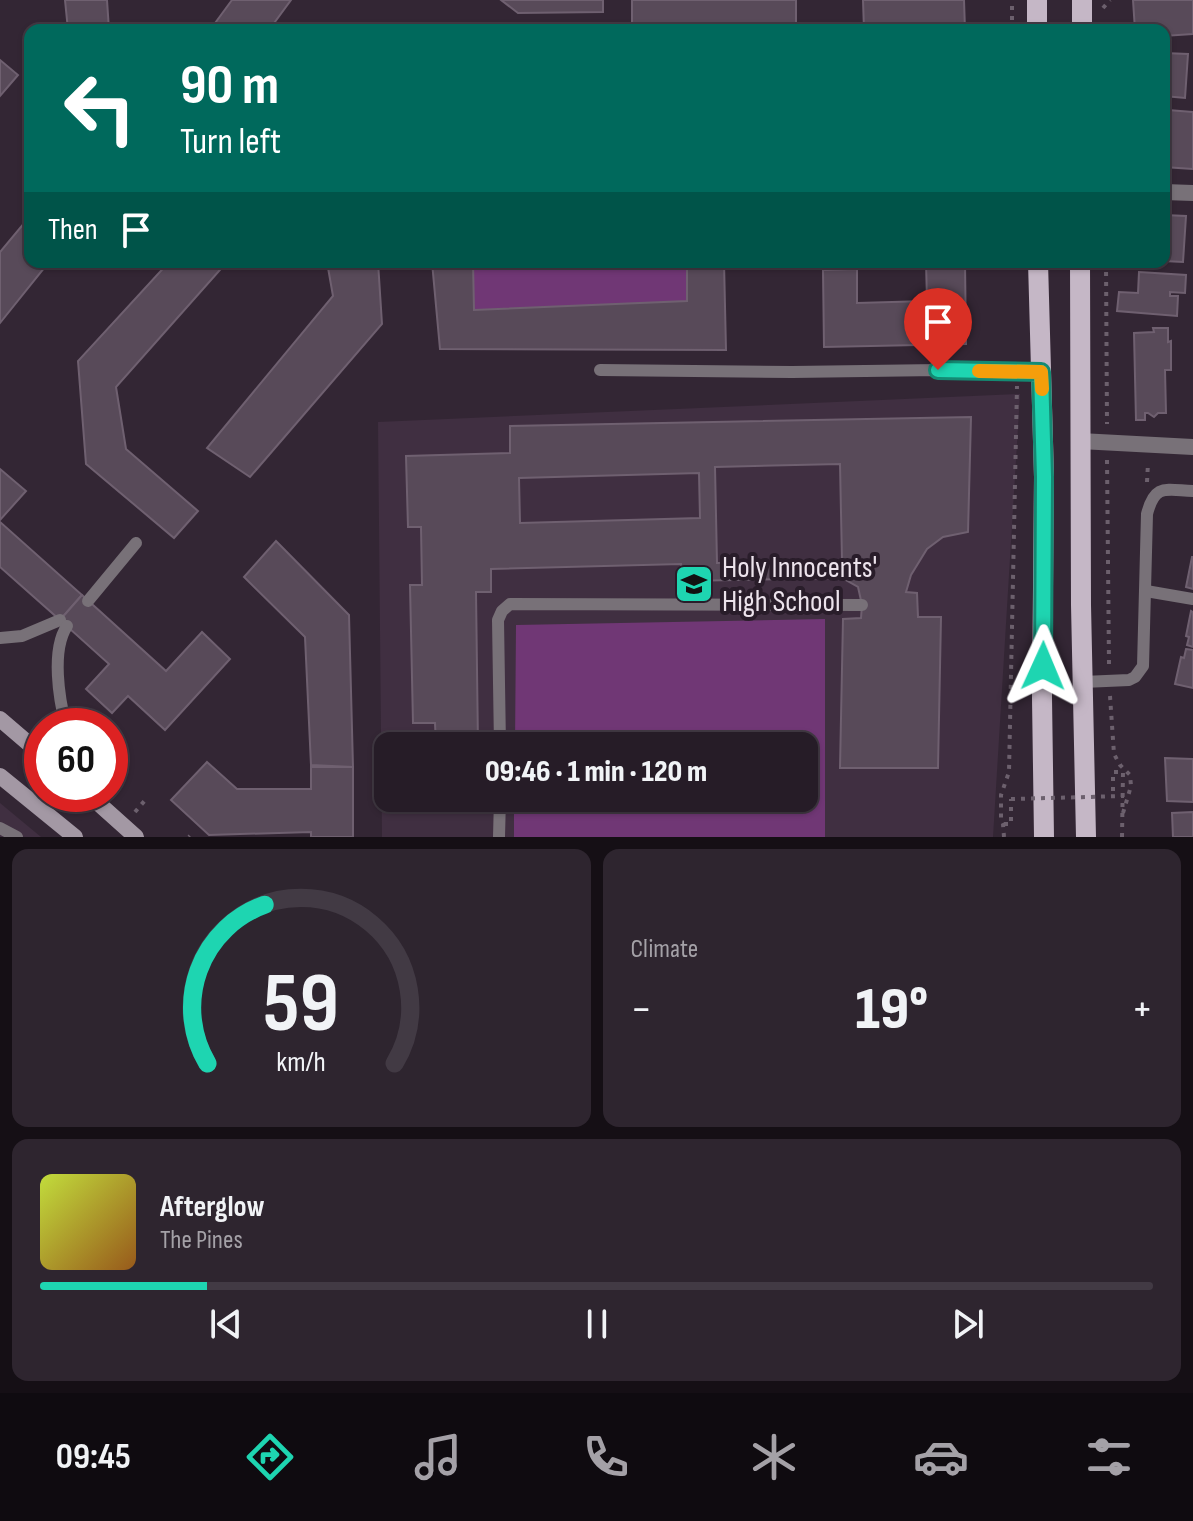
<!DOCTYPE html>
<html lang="en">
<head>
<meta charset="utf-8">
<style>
  body { margin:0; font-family:"Sofia Sans Condensed",sans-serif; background:#2e252f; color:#f1f3f6; height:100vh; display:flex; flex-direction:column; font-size:30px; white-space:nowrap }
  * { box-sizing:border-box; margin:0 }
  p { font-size:26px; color:#a4a1a7 }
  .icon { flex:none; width:44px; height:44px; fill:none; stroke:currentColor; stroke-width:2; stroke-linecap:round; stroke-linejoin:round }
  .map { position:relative; height:837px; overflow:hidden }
  .drawer { display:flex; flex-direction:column; gap:12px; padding:12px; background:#150f15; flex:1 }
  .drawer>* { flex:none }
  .hud { position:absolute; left:24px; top:24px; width:1146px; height:244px; border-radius:16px; box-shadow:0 2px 6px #0004,0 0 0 2px #423a44; background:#00695c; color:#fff; overflow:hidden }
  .speed { position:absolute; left:24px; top:708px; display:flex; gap:16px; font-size:40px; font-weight:700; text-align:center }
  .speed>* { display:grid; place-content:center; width:104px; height:104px; border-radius:50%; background:#261c27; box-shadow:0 2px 6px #0004,0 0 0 2px #423a44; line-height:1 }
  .speed .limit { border:12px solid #d22; background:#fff; color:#111 }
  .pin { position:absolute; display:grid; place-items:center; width:68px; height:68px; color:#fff; margin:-82px -34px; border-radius:50% 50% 50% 0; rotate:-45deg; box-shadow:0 0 8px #0007 }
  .pin .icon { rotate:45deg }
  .me { position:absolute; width:88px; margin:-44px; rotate:1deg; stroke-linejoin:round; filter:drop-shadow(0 0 6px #0008) }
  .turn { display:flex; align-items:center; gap:28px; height:168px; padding:0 24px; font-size:36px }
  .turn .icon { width:104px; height:104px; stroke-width:2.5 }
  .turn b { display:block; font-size:56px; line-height:68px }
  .then { display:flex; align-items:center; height:76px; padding:0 24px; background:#0003; gap:16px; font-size:30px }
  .big { font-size:60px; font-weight:800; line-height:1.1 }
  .drawer .tile { flex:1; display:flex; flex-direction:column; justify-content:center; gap:12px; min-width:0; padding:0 28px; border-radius:16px; background:#2e252f }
  .drawer .dial { align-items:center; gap:0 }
  .dial svg { height:208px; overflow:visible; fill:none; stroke:#423a44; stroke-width:7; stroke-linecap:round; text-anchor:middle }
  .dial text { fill:#f1f3f6; stroke:none }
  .song { display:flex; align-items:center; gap:24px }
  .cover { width:96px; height:96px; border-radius:12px; background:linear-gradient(135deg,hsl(70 70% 55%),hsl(30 70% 35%)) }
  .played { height:8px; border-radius:4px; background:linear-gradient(90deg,#1ed5b1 15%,#423a44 15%) }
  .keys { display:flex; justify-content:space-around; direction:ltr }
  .heat { display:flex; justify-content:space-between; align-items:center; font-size:44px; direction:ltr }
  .drawer .tiles { flex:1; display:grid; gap:12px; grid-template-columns:1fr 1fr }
  .tile:last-child { grid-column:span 2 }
  .trip { position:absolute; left:374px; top:732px; width:444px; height:80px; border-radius:16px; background:#261c27; box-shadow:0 2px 6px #0004,0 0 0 2px #423a44; font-weight:800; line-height:80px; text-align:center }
  .tab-bar { display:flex; height:128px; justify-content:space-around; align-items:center; background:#0f0b10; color:#a4a1a7 }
  .tab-bar .icon { width:56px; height:56px }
  .tab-bar .selected { color:#1ed5b1 }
  .tab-bar b { font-size:36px; color:#f1f3f6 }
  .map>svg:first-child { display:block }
</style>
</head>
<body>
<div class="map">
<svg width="1193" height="837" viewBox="0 0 1193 837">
  <rect width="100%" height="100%" fill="#332634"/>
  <g fill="#402f41" fill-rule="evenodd">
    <path d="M 1020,394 L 993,837 L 382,837 L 378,422 ZM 388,746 L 804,746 L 804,798 L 388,798 Z"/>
    <polygon points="0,803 41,837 0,837"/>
  </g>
  <g fill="#703775">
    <polygon points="473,262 687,262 687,301 474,310"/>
    <polygon points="825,619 825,837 514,837 514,798 804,798 804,746 515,746 516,625"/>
  </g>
  <g fill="#584a59" stroke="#6f6070" stroke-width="2" fill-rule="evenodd">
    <polygon points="65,0 107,0 109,30 68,30"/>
    <polygon points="232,0 291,0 269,30 210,30"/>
    <polygon points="501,0 603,0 603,12 518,13"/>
    <polygon points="632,0 796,0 796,30 740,30 740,28 632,30"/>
    <polygon points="863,0 964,0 965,30 864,30"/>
    <polygon points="1133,0 1193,0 1193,34 1164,36 1164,30 1135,30"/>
    <polygon points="1164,53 1188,54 1185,98 1164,96"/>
    <polygon points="0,60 18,75 0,96"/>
    <polygon points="1164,109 1168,110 1164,161"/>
    <polygon points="1168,110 1193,112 1193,169 1164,167"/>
    <polygon points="1164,215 1186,216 1183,262 1164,261"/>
    <polygon points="30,216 30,262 49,262 0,323 0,252"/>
    <polygon points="169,262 227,262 116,387 126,449 198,511 174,538 86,464 78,361"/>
    <polygon points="327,262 378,262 382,324 250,477 207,448 333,296"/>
    <polygon points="432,262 473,262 474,310 687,301 687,262 724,262 726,350 440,349"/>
    <polygon points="926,262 965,262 966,344 824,347 823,270 857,269 857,303 927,301"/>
    <polygon points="1139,272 1186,275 1185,293 1170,292 1170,296 1178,296 1177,316 1117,311 1119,292 1138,293"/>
    <polygon points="1153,328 1168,328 1168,342 1171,341 1171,370 1165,370 1166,413 1158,413 1154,417 1148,413 1145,413 1145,420 1136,420 1134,333 1154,332"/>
    <path d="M 971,417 L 968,532 L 943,537 L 927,549 L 911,575 L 906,592 L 917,593 L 918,617 L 941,617 L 938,768 L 840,768 L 843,619 L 861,618 L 862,605 L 858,587 L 842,578 L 682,581 L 681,564 L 491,569 L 491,592 L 476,592 L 478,746 L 436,746 L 435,723 L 413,723 L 410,585 L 422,585 L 421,527 L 408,527 L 406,456 L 510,453 L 510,426 ZM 840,464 L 842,561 L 717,563 L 715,467 ZM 699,473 L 700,518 L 520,523 L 519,478 Z"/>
    <polygon points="0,469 26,491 0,520"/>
    <polygon points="0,522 82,595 60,620 0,567"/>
    <polygon points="276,541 349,615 353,767 311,765 305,637 244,577"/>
    <polygon points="1192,557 1193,557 1193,589 1186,587"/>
    <polygon points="82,595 166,671 202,632 230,659 165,730 128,696 112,713 86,689 109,664 60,620"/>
    <polygon points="1191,611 1193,612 1193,647 1187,645 1189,637 1186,636"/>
    <polygon points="1186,649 1193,650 1193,688 1175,684 1181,657 1184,658"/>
    <polygon points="1165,758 1193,759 1193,802 1167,801"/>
    <polygon points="207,762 237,789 311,789 311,767 353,767 353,837 311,837 311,832 209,835 171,800"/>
    <polygon points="1193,812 1193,837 1173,837 1172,813"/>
  </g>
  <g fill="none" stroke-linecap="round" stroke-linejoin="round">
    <g stroke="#6c606d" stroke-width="4" stroke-dasharray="4 6" stroke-linecap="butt">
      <polyline points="1103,8 1110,0"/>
      <polyline points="1012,30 1012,0"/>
      <polyline points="1106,262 1107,424"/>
      <polyline points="1107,460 1109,664"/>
      <polyline points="1147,482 1148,463"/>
      <polyline points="1110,696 1114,754 1120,765 1130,775 1131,786 1123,813"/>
      <polyline points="1113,791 1113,772 1123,772 1122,837"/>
      <polyline points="135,812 147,798"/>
      <polyline points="1004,824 1011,824 1011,799"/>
      <polyline points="189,837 190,836"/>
      <polyline points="1004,837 1003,824 1001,820 1001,795 1009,772 1017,386"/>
    </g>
    <g stroke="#787178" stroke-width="12">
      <polyline points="600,370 792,372 938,370 1041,372"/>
      <polyline points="1146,591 1193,599"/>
      <polyline points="88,601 136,543"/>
      <polyline points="0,638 22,636 60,620"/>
      <path d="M 1083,682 L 1129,680 L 1135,677 L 1143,666 L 1147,514 C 1155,483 1166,490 1193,491"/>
      <path d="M 66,726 C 59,699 51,650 67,626"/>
      <polyline points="500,746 498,620 502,611 510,604 862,605"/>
      <polyline points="0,828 17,837"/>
      <polyline points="499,837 500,798"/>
    </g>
    <g stroke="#787178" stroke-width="16">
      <polyline points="1164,192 1193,193"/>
      <polyline points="1080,441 1193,447"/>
    </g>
    <g stroke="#a398a4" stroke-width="16">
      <polyline points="0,719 42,755"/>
      <polyline points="0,776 75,837"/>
      <polyline points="88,794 136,837"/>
    </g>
    <g stroke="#c5b7c6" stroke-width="20">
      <polyline points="1037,30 1037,0"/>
      <polyline points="1082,30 1082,0"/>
      <polyline points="1038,262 1044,477 1042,698 1044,837"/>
      <polyline points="1080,262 1081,605 1086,837"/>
    </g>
    <polyline stroke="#6c606d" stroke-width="4" stroke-dasharray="4 6" stroke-linecap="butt" points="1011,799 1124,796"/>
  </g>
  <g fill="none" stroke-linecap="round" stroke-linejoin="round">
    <g stroke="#148a73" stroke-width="20">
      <polyline id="route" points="938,370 1041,372 1044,477 1043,666"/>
    </g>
    <use href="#route" stroke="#1ed5b1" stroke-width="14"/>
    <polyline stroke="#f59e0b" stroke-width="14" points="979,371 1041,372 1042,389"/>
  </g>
  <defs>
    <g id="school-square" transform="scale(2)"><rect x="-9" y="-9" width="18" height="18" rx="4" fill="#1ed5b1" stroke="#291d2a"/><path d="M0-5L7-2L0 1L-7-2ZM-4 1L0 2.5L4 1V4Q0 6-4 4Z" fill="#111"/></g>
  </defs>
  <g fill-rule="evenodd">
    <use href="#school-square" x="694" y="584"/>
  </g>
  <g text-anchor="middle" stroke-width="8" stroke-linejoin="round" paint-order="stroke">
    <g font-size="30" fill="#ece3ec" stroke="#291d2a" text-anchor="start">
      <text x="722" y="577">Holy Innocents'<tspan x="722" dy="34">High School</tspan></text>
    </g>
  </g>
</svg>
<div class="speed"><div class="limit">60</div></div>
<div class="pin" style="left:938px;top:370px;background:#d93025"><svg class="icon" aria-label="arrive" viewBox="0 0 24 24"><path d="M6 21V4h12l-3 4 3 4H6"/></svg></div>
<svg class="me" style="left:1043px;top:666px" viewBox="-20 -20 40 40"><path d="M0-17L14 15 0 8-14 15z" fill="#1ed5b1" stroke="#fff" stroke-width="4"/></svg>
<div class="trip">09:46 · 1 min · 120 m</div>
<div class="hud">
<div class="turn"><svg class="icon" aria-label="left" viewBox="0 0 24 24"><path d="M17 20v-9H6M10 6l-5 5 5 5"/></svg><div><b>90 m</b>Turn left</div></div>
<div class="then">Then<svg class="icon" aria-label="arrive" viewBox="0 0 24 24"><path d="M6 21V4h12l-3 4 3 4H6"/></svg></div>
</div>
</div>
<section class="drawer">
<div class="tiles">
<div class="tile dial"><svg viewBox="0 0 100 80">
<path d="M14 69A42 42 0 1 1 86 69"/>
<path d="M14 69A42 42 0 0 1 36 8" stroke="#1ed5b1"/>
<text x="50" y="56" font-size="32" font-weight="700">59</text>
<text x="50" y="72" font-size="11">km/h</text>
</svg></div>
<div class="tile"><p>Climate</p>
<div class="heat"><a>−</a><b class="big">19°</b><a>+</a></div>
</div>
<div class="tile">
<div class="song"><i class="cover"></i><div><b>Afterglow</b><p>The Pines</p></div></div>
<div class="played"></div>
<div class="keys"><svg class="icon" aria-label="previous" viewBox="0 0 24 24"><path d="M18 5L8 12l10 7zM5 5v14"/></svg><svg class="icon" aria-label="pause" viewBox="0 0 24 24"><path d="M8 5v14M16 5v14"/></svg><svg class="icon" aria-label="next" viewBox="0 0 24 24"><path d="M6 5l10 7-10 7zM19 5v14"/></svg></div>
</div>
</div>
</section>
<nav class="tab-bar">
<b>09:45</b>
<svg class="icon selected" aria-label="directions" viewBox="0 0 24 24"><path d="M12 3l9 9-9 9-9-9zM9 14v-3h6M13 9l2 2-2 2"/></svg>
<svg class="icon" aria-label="music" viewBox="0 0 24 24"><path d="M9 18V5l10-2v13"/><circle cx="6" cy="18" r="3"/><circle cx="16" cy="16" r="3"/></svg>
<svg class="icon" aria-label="phone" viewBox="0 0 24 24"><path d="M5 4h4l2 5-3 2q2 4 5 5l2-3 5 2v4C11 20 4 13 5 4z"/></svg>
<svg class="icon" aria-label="climate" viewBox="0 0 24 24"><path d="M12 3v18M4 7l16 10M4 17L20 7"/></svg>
<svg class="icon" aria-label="car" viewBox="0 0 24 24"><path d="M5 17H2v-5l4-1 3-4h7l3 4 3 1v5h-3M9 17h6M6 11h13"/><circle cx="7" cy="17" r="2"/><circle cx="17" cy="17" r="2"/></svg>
<svg class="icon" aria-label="filters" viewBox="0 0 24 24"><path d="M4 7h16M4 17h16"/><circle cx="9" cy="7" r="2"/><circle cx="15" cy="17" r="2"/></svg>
</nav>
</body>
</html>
